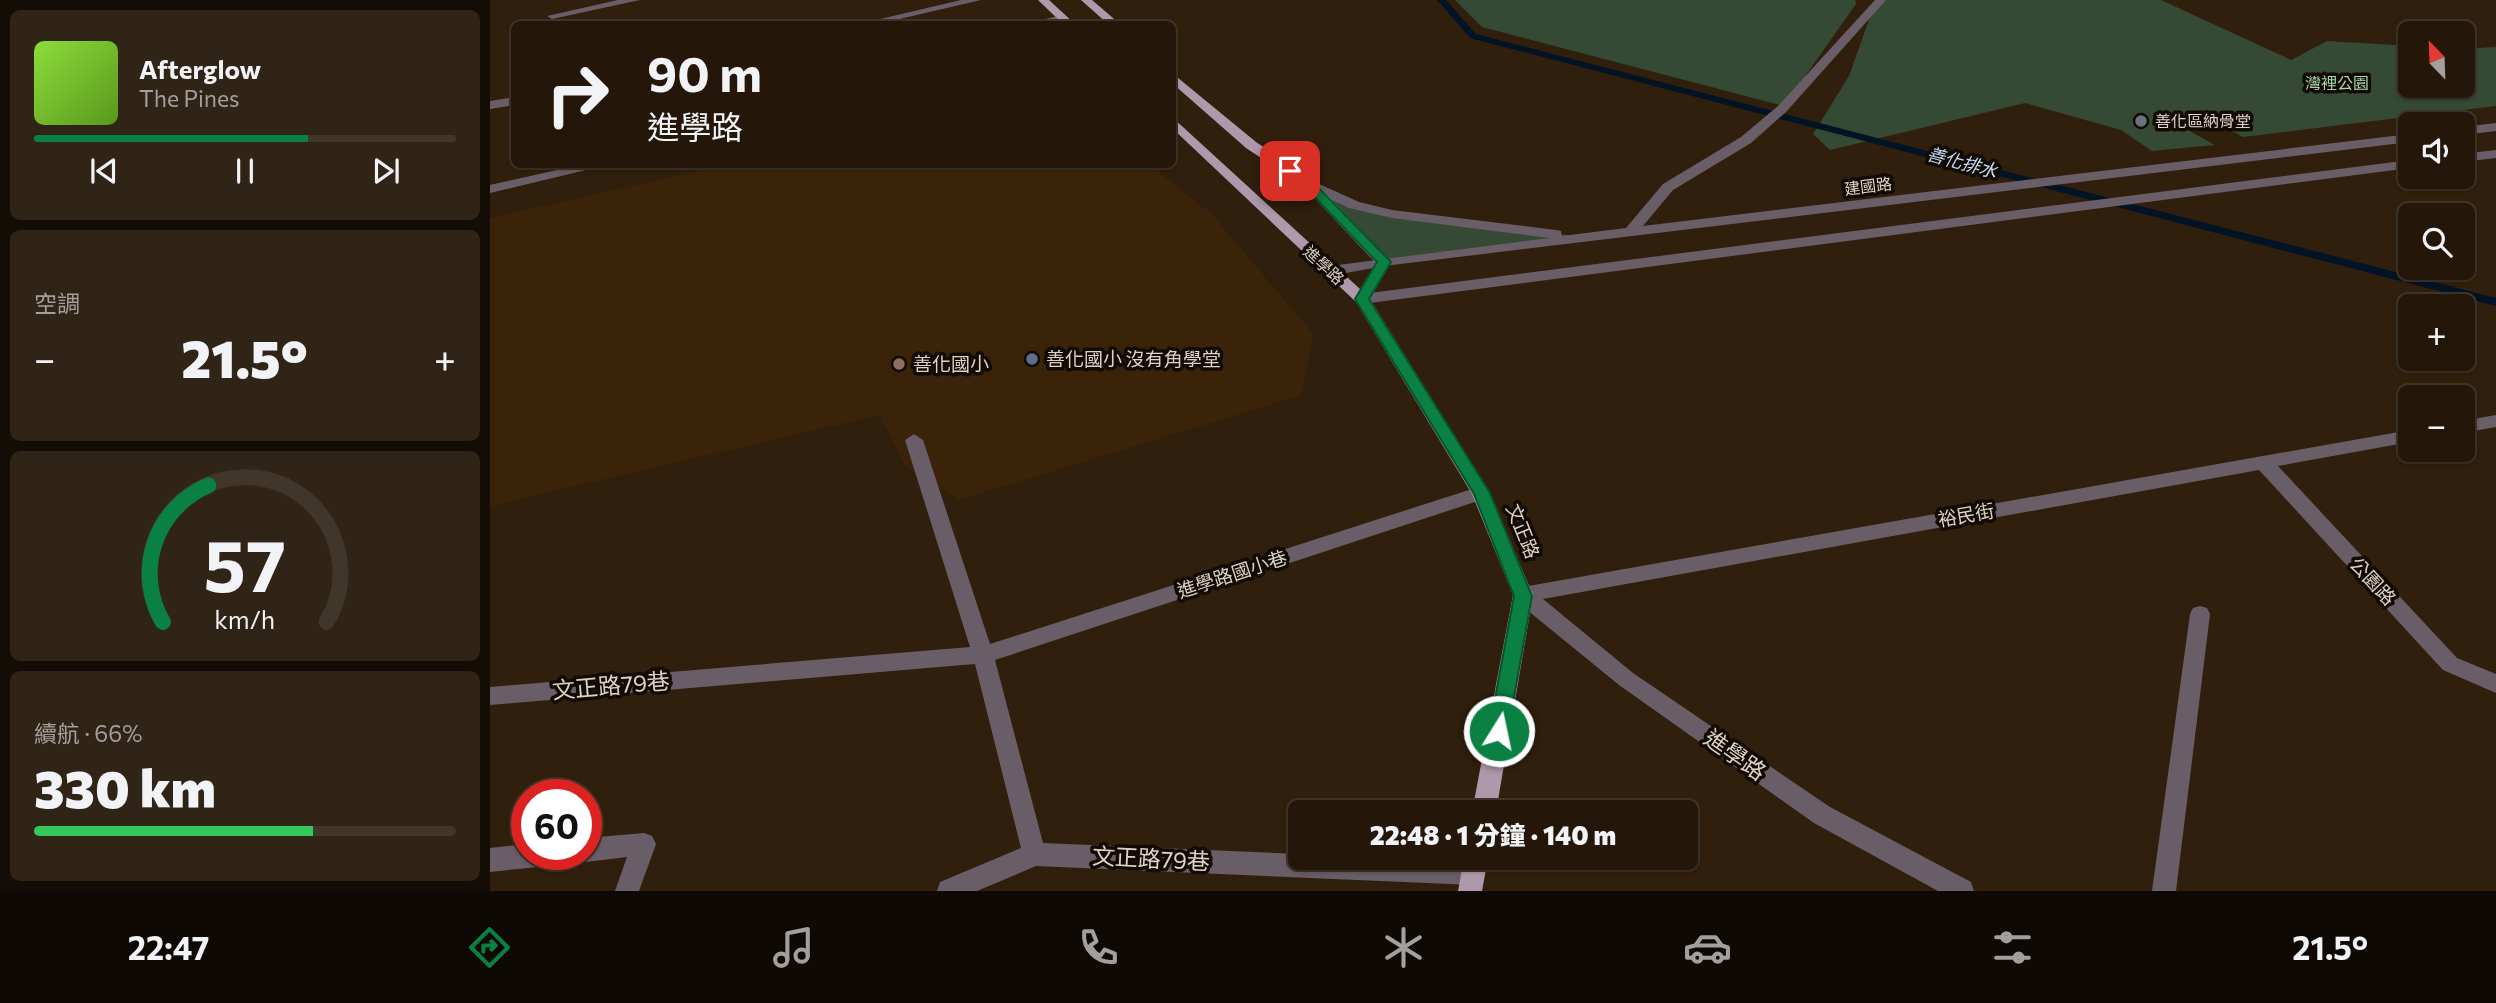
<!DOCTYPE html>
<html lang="zh-TW">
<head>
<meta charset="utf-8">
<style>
  body { margin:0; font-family:Commissioner,"Noto Sans TC",sans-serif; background:#302417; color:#f1f3f6; height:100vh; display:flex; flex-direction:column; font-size:26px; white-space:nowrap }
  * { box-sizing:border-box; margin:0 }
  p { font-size:23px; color:#a39f9c }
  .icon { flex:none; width:38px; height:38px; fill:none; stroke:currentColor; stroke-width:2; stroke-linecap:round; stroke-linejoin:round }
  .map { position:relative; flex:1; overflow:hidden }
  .sheet { display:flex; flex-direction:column; gap:10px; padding:10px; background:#140d05; width:490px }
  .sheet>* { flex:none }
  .guide { position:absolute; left:21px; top:21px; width:665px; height:147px; border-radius:10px; box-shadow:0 2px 5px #0004,0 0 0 2px #41362a; background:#241709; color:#f1f3f6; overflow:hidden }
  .needle { width:46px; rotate:337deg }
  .buttons { position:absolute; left:1908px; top:21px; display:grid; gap:14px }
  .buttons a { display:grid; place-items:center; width:77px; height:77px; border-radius:10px; background:#241709; box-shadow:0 2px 5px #0004,0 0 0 2px #41362a; font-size:35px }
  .speed { position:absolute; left:21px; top:779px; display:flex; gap:14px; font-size:35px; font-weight:700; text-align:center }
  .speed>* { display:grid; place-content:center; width:91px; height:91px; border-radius:50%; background:#241709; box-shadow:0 2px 5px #0004,0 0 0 2px #41362a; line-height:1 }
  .speed .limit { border:10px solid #d22; background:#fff; color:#111 }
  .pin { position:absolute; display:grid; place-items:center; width:60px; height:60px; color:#fff; margin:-30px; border-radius:14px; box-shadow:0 4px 10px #0006 }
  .me { position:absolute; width:77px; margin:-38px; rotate:10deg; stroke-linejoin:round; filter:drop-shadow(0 0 5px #0008) }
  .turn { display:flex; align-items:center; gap:24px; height:147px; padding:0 21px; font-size:32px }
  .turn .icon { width:91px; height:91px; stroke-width:2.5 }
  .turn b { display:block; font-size:49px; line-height:60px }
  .big { font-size:52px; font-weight:800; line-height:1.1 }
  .sheet .tile { flex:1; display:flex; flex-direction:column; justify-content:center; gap:10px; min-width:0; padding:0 24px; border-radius:10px; background:#302417 }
  .sheet .dial { align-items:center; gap:0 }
  .dial svg { height:182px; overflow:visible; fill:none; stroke:#41362a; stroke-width:7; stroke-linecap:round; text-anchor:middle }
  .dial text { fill:#f1f3f6; stroke:none }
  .song { display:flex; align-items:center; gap:21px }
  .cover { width:84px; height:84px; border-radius:10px; background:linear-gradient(135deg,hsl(90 70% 55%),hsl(90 70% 35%)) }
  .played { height:7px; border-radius:4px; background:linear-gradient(90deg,#0b8043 65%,#41362a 65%) }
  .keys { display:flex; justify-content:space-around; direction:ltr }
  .heat { display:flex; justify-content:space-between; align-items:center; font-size:38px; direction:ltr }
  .charge { height:10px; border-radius:5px; background:linear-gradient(90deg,#34c759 66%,#41362a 0) }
  .trip { position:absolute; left:798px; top:800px; width:410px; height:70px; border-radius:10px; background:#241709; box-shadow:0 2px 5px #0004,0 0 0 2px #41362a; font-weight:800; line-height:70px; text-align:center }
  .menu { display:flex; height:112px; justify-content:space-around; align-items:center; background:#0e0904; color:#a39f9c }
  .menu .icon { width:49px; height:49px }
  .menu .current { color:#0b8043 }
  .menu b { font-size:32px; color:#f1f3f6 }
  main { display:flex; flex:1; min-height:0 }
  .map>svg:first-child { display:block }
</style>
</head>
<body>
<main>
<section class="sheet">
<div class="tile">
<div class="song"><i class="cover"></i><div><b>Afterglow</b><p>The Pines</p></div></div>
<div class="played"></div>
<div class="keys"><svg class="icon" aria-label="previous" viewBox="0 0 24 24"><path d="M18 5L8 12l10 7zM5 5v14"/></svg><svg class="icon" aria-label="pause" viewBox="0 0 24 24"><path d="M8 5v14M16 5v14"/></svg><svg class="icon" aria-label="next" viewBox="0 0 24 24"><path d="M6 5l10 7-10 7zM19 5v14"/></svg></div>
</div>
<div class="tile"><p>空調</p>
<div class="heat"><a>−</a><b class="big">21.5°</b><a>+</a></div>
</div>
<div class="tile dial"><svg viewBox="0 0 100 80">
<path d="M14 69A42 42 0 1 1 86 69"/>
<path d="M14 69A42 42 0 0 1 34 9" stroke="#0b8043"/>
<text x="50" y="56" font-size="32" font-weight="700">57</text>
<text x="50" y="72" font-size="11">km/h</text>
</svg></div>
<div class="tile"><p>續航 · 66%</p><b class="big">330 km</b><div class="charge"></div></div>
</section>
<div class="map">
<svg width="2006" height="891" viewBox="0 0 2006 891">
  <rect width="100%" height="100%" fill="#301f0c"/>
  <polygon fill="#3a2309" points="234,165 660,165 722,214 823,334 812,395 469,500 415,466 390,415 0,506 0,218"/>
  <g fill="#354a35">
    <polygon points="965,0 1365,0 1366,4 1294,106 992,27"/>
    <polygon points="1386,0 1671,0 1801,60 1837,41 1920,46 1920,86 1972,86 1972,49 2006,47 2006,106 1753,137 1712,114 1692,127 1725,145 1662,151 1631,130 1535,103 1340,150 1323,134 1359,76"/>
    <polygon points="818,183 864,205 978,225 1098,237 894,262"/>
  </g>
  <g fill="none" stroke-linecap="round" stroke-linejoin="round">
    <polygon fill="#031326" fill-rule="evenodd" points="947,0 956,0 986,34 2006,298 2006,306 980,38"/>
    <g fill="#695e67" fill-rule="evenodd">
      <polygon points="128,0 150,0 62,19 57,16"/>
      <polygon points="471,0 491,0 388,24 369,24"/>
      <polygon points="1385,0 1396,0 1296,112 1261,143 1183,190 1153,226 1920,134 1920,142 894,266 840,276 833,271 840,266 1060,238 902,218 859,208 813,186 811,183 818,179 869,202 902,210 1066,230 1071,231 1072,236 1136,228 1173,184 1251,137 1288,106"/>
      <polygon points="572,15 577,18 576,20 555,24 535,24"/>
      <polygon points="24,97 24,105 0,109 0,101"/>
      <polygon points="2006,123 2006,131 1972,135 1972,127"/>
      <polygon points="2006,150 2006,158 1972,162 1972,154"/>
      <polygon points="1920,160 1920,168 872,304 864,299 872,294"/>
      <polygon points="94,164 121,164 0,193 0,185"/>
      <polygon points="2006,415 2006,427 1972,433 1972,421"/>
      <polygon points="1920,430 1920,442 1788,466 1967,658 2006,674 2006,693 1953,670 1769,470 1053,599 1143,673 1340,807 1481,882 1484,891 1448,891 1324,823 1129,685 1026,601 1023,595 1026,589 1033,587"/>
      <polygon points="424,434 433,440 500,644 985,488 997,488 1000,493 997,498 505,660 553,843 810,854 810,858 983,861 992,865 995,873 992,881 983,885 546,866 487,891 447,891 450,882 531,848 485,664 0,705 0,687 480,647 415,440"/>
      <polygon points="1710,606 1717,608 1720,614 1686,891 1662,891 1700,614 1703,608"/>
      <polygon points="154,833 162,836 166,844 149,891 125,891 137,857 96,862 88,858 86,854 96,854 96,838"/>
      <polygon points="37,844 37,854 69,854 65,862 57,866 0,872 0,848"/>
    </g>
    <g fill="#af98ac" fill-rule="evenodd">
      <polygon points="548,0 559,0 585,24 573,24"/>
      <polygon points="591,0 602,0 630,24 618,24"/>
      <polygon points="682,73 766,142 823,180 901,262 880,299 1000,493 1043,595 1006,812 982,812 1023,595 982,494 866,302 682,128 682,117 870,289 886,263 813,186 756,148 682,83"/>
      <polygon points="974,858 998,858 992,891 968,891"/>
    </g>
  </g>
  <polygon fill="#0b8043" stroke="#07532c" stroke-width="2" points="800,167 822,181 901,262 879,299 1000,493 1042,596 1018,731 1016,737 1009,740 1001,737 999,731 1024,596 984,494 865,299 887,262 814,186 796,174 796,168"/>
  <circle fill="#6b7280" stroke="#120b04" stroke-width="2.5" cx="1651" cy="121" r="7"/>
  <circle fill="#5c6f8a" stroke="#120b04" stroke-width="2.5" cx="542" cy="359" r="7"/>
  <circle fill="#8d6e63" stroke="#120b04" stroke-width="2.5" cx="409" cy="364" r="7"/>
  <g text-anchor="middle" stroke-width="7" stroke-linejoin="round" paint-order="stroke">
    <g font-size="16" fill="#abd8ac" stroke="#120b04">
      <text x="1847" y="89">灣裡公園</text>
    </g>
    <g font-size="16" fill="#dfd3c7" stroke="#120b04" text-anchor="start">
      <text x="1665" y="127">善化區納骨堂</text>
    </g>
    <g font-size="16" fill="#dfd3c7" stroke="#120b04">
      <text transform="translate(1378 186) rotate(-7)" y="6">建國路</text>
      <text transform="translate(834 265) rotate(43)" y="6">進學路</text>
    </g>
    <g font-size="18" font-style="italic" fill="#c5dcf8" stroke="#120b04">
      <text transform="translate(1472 163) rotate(15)" y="6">善化排水</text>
    </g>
    <g font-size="19" fill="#dfd3c7" stroke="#120b04" text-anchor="start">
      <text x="556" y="366">善化國小 沒有角學堂</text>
      <text x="423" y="371">善化國小</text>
    </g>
    <g font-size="19" fill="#dfd3c7" stroke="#120b04">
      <text transform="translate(1476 515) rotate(-10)" y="7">裕民街</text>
      <text transform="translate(1033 531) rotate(68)" y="7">文正路</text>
      <text transform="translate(742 574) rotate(-18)" y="7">進學路國小巷</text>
      <text transform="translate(1883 581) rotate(47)" y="7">公園路</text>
    </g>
    <g font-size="23" fill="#dfd3c7" stroke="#120b04">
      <text transform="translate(121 686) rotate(-5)" y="8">文正路79巷</text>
      <text transform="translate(1245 755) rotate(35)" y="8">進學路</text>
      <text transform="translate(661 859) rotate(3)" y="8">文正路79巷</text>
    </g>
  </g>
</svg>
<div class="buttons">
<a><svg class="needle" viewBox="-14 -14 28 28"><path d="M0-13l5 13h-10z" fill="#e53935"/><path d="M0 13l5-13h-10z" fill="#a39f9c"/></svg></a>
<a><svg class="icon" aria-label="sound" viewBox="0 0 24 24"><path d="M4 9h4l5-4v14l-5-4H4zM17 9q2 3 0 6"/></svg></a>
<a><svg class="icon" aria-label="search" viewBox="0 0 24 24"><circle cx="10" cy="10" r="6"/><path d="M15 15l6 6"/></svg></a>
<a>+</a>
<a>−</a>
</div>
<div class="speed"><div class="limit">60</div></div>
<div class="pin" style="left:800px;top:171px;background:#d93025"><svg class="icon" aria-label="arrive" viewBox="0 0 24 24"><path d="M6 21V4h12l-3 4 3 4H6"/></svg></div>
<svg class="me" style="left:1009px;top:731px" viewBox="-20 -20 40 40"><circle r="17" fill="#0b8043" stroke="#fff" stroke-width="3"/><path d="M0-11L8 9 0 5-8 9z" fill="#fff"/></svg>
<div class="trip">22:48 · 1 分鐘 · 140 m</div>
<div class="guide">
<div class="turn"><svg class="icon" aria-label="right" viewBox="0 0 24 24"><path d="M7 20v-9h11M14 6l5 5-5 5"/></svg><div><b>90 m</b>進學路</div></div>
</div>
</div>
</main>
<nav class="menu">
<b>22:47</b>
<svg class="icon current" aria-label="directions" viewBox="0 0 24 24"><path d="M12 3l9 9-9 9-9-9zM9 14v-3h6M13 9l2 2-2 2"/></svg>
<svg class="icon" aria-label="music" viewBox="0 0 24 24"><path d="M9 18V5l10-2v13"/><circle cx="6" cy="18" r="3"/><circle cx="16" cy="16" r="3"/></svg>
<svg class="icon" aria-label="phone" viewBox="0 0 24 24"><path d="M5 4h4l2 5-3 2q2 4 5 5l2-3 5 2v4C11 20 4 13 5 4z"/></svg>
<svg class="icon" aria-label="climate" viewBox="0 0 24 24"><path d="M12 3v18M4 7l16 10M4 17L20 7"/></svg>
<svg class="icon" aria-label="car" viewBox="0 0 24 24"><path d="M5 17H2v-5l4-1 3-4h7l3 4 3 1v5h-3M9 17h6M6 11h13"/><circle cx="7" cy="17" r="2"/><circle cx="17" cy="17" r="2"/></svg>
<svg class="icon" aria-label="filters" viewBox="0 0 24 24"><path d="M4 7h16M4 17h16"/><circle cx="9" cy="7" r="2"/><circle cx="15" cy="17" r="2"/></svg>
<b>21.5°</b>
</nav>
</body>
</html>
